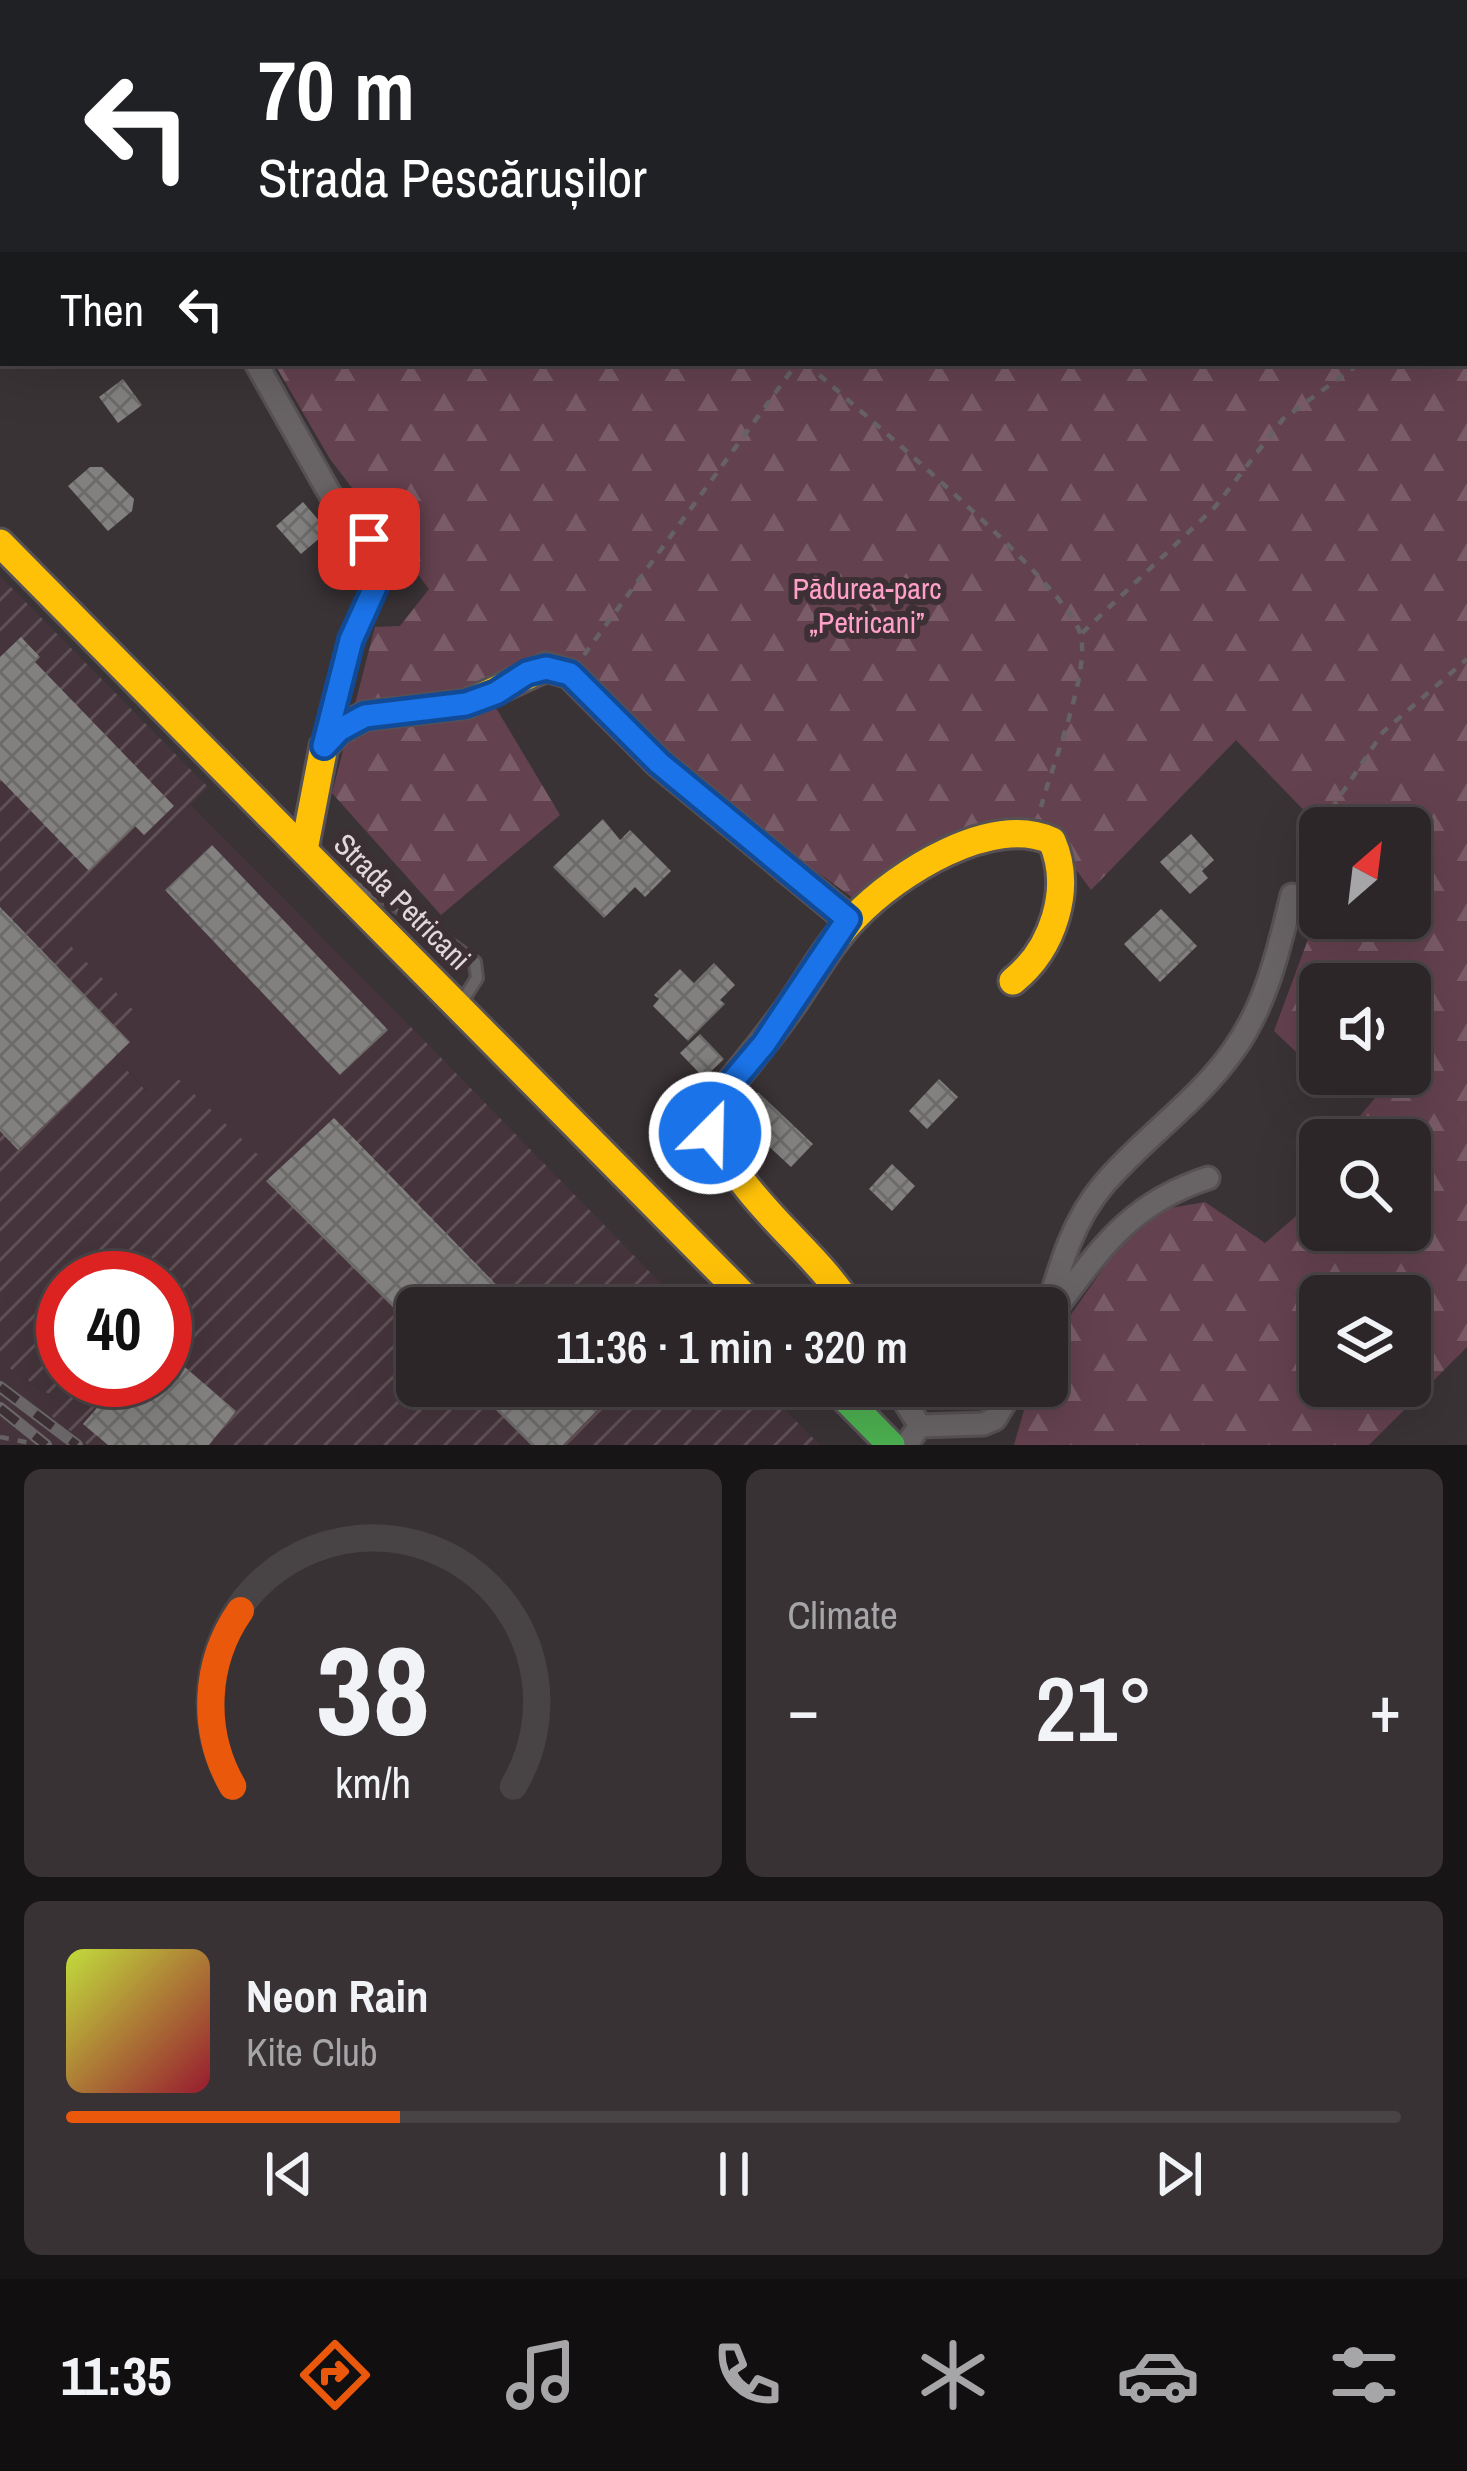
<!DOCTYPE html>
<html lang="en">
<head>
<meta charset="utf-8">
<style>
  body { margin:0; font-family:"Archivo Narrow",sans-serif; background:#383234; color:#f1f3f6; height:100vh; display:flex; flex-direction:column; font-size:45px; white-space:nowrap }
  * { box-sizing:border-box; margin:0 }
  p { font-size:39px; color:#a6a5a8 }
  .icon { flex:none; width:66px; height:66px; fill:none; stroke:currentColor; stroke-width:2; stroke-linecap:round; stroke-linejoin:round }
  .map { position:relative; height:1445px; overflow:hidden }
  .details { display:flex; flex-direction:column; gap:24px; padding:24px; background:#181516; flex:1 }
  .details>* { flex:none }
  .top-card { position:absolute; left:0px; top:0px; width:1467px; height:366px; box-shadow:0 12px 48px #0002,0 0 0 3px #484345; background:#202124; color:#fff; overflow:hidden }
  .needle { width:78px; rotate:28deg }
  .tools { position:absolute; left:1299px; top:807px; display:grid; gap:24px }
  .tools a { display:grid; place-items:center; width:132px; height:132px; border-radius:18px; background:#2c2628; box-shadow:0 12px 48px #0002,0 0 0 3px #484345; font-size:60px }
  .speed { position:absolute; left:36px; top:1251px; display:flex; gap:24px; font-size:60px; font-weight:700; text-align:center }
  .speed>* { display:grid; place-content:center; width:156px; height:156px; border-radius:50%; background:#2c2628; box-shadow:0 12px 48px #0002,0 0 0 3px #484345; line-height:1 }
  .speed .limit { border:18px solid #d22; background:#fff; color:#111 }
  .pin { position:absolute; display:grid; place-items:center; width:102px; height:102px; color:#fff; margin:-51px; border-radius:24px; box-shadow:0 6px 18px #0006 }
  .me { position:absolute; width:132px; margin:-66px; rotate:23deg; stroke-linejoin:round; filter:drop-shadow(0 0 9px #0008) }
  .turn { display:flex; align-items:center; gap:42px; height:252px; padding:0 60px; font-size:54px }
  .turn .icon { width:156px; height:156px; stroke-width:2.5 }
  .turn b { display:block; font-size:84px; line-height:102px }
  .then { display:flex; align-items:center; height:114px; padding:0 60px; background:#0003; gap:24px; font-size:45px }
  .big { font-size:90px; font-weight:600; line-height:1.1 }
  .details .widget { flex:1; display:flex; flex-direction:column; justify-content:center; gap:18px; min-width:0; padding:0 42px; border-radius:18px; background:#383234 }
  .details .dial { align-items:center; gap:0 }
  .dial svg { height:312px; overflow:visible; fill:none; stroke:#484345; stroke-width:7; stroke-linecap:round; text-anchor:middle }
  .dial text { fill:#f1f3f6; stroke:none }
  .song { display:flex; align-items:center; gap:36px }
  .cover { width:144px; height:144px; border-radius:18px; background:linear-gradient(135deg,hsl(70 70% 55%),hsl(350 70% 35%)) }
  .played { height:12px; border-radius:6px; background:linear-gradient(90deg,#ea580c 25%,#484345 25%) }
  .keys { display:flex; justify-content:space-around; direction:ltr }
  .heat { display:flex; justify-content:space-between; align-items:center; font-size:66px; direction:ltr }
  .details .tiles { flex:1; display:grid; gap:24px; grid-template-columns:1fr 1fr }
  .widget:last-child { grid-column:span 2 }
  .trip { position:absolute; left:396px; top:1287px; width:672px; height:120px; border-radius:18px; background:#2c2628; box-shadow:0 12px 48px #0002,0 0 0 3px #484345; font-weight:600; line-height:120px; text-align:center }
  .tabs { display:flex; height:192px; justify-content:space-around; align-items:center; background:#120f10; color:#a6a5a8 }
  .tabs .icon { width:84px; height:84px }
  .tabs .on { color:#ea580c }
  .tabs b { font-size:54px; color:#f1f3f6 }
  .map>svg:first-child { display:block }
</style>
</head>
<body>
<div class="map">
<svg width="1467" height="1445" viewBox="0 0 1467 1445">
  <defs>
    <pattern id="industrial-furrows" width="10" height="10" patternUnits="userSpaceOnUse" patternTransform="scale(3)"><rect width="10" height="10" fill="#45343b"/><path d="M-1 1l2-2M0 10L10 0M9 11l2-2" fill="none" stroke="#605157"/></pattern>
    <pattern id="forest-firs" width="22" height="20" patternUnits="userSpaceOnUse" patternTransform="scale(3)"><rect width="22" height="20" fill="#64414f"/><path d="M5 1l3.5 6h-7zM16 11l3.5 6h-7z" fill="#7a5c68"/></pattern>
    <pattern id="building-cross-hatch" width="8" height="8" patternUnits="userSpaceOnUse" patternTransform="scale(3)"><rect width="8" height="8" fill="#838180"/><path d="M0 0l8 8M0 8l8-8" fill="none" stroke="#6d6b6a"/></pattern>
  </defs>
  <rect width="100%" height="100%" fill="#3a3336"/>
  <g fill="#45343b">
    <polygon points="191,805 407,1023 267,1164 170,1071 148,1092 112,1054 60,936"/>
    <polygon points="0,1362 55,1399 46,1412 88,1445 0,1445"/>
  </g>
  <path fill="url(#industrial-furrows)" fill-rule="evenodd" d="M 0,576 L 208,787 L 61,936 L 144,1021 L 112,1054 L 147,1092 L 170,1071 L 267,1163 L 407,1023 L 685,1308 L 417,1308 L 417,1386 L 761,1386 L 820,1445 L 88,1445 L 45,1411 L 55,1398 L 0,1362 ZM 63,1278 L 165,1278 L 165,1380 L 63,1380 Z"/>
  <path fill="url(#forest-firs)" fill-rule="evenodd" d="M 0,0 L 1467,0 L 1467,1347 L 1369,1445 L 1014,1445 L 1031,1386 L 1047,1386 L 1047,1349 L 1116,1250 L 1165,1209 L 1205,1202 L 1265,1243 L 1320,1195 L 1320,1230 L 1410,1230 L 1410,1140 L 1340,1140 L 1395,1074 L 1410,1074 L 1410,984 L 1320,984 L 1320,1053 L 1310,1065 L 1274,1031 L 1320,907 L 1320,918 L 1410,918 L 1410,828 L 1321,828 L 1236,740 L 1091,890 L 1039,819 L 948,837 L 860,903 L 722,803 L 554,654 L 484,688 L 560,815 L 441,915 L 332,793 L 375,627 L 400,626 L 429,589 L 330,459 L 274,363 L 1464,363 L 1464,3 L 3,3 L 3,12 ZM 1320,1296 L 1410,1296 L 1410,1386 L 1320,1386 Z"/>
  <g fill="url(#building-cross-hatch)">
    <polygon points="123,379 142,405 118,423 99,397"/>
    <polygon points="90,467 102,467 134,499 132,511 108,531 68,486"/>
    <polygon points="303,502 328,531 301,554 276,526"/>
    <polygon points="21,637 40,657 35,662 174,806 144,835 135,826 89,871 0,779 0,657"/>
    <polygon points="603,819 620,840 630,830 671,871 645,897 635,887 604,918 553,867"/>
    <polygon points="1191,834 1214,860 1202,871 1208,878 1190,894 1160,862"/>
    <polygon points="212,845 388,1030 340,1075 165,890"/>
    <polygon points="0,907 130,1042 18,1150 0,1131"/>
    <polygon points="1161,909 1197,946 1160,982 1124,944"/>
    <polygon points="714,963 735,985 720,1000 725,1004 688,1041 653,1006 659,999 654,995 680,969 694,983"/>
    <polygon points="700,1034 724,1059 704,1078 680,1053"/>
    <polygon points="939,1079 958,1097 927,1129 909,1111"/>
    <polygon points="758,1092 813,1144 791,1167 736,1116"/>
    <polygon points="334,1118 519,1308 417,1308 417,1331 266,1181"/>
    <polygon points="892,1164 915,1186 892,1211 869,1189"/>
    <polygon points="165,1350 236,1411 209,1445 108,1445 83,1424 121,1380 165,1380"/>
    <polygon points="472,1386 597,1386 609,1398 563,1445 531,1445"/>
  </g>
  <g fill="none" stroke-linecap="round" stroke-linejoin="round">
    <g stroke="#575154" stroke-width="16">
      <polyline id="lane" points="350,882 390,901 475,962 477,978 463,1000"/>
    </g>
    <g stroke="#575154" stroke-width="27">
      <g id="street">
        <polyline points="0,24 3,27"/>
        <polyline points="256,363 330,494 369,539 377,556 375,587 351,640 324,745"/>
        <path d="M 1047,1311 C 1060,1266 1073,1220 1104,1184 C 1144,1137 1197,1102 1233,1051 C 1266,1006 1279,949 1292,895"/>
        <path d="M 1051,1315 C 1099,1251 1128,1204 1208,1178"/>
        <polyline points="895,1386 920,1426"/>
        <polyline points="906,1445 920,1426 983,1424 995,1419 1015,1386"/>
      </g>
    </g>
    <g stroke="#575154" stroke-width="33">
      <polyline id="fast" points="833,1386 891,1445"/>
    </g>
    <g stroke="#575154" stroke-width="33">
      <g id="slow">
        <polyline points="0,543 756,1308"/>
        <polyline points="304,850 324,746 339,730 365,716 466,704 546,667 570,674 659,763 848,919"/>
        <path d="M 851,1308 C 807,1238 726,1194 709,1109 C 737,1076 765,1042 790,1007 C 811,977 829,943 855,917 C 897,873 992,813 1052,841 C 1073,889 1053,949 1013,981"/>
      </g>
    </g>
    <g stroke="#666163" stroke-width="4.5" stroke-dasharray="9 9" stroke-linecap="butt">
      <polyline points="436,0 439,3"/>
      <polyline points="1402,0 1406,3"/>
      <polyline points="1088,3 1091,0"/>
      <polyline points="1464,58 1467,61"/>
      <polyline points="1464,288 1467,286"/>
      <path d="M 806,363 C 855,408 1070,585 1081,636 C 1089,676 1052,765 1041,807"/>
      <polyline points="1082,633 1215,507 1283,419 1360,363"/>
      <polyline points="584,655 797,363"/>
      <polyline points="1301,874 1320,826 1383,732 1467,659"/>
      <polyline points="0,1437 30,1443"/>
    </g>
    <use href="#lane" stroke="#686365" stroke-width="10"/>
    <use href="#street" stroke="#686365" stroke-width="21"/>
    <use href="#fast" stroke="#4caf50" stroke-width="27"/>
    <use href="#slow" stroke="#ffc107" stroke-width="27"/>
    <g stroke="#6b6769" stroke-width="12">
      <g id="rail">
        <polyline points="0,1387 77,1445"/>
        <polyline points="0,1408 46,1445"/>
      </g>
    </g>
    <use href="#rail" stroke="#3d3035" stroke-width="8" stroke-dasharray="22" stroke-linecap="butt"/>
  </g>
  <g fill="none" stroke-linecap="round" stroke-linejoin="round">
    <g stroke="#114b97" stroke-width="30">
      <polyline id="route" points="369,539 377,556 375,587 351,640 324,746 339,730 365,716 466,704 496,693 527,673 546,668 570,674 659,763 848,919 764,1044 709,1109 710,1133"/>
    </g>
    <use href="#route" stroke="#1a73e8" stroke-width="21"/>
  </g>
  <g text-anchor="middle" stroke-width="12" stroke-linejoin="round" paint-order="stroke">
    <g font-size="30" fill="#ffa0c9" stroke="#3d3035">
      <text x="867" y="599">Pădurea-parc<tspan x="867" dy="34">„Petricani”</tspan></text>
    </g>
    <g font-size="30" fill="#e1d8db" stroke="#3d3035">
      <text transform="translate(402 902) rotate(45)" y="10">Strada Petricani</text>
    </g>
  </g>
</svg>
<div class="tools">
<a><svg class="needle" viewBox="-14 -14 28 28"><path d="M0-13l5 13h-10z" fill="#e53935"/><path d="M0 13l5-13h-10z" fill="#a6a5a8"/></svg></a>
<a><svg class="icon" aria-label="sound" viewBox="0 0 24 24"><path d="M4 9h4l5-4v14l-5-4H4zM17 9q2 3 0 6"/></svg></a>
<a><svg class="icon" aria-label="search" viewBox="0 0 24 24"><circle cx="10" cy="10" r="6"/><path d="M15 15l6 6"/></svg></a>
<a><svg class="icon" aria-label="layers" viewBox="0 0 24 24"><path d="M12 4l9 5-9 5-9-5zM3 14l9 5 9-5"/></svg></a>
</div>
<div class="speed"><div class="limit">40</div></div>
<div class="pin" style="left:369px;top:539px;background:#d93025"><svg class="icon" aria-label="arrive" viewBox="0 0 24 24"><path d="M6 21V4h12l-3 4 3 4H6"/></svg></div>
<svg class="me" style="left:710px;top:1133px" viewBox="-20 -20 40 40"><circle r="17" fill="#1a73e8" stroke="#fff" stroke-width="3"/><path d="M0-11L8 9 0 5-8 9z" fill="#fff"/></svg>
<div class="trip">11:36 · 1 min · 320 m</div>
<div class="top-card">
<div class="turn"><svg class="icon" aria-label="left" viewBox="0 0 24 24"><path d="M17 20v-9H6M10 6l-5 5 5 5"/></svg><div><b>70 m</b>Strada Pescărușilor</div></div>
<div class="then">Then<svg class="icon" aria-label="left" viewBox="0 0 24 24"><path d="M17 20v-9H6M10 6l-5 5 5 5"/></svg></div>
</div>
</div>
<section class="details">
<div class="tiles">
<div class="widget dial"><svg viewBox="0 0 100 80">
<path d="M14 69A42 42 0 1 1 86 69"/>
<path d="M14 69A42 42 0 0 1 16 24" stroke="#ea580c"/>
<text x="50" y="56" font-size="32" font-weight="700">38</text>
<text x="50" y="72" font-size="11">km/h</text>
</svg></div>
<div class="widget"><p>Climate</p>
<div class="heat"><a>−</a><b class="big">21°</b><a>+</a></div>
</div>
<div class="widget">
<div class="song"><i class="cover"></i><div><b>Neon Rain</b><p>Kite Club</p></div></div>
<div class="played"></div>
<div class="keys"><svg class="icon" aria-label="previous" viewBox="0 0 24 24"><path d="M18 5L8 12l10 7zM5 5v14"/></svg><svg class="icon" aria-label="pause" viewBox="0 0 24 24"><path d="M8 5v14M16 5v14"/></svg><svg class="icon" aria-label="next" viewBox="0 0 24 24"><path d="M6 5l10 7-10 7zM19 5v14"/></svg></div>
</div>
</div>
</section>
<nav class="tabs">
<b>11:35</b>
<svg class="icon on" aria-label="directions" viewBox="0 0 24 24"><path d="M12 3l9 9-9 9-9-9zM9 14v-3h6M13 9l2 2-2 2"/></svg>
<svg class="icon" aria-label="music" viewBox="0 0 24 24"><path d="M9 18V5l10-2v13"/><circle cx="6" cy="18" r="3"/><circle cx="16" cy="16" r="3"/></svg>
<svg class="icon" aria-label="phone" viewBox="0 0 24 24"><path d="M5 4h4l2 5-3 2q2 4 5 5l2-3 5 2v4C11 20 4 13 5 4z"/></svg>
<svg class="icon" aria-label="climate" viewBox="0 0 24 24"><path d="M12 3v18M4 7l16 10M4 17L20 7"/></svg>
<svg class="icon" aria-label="car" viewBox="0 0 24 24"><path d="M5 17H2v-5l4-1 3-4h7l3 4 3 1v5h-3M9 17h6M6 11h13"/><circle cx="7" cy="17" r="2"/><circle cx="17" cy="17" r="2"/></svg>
<svg class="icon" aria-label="filters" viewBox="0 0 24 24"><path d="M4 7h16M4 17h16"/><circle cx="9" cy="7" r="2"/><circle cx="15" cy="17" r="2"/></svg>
</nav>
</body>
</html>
